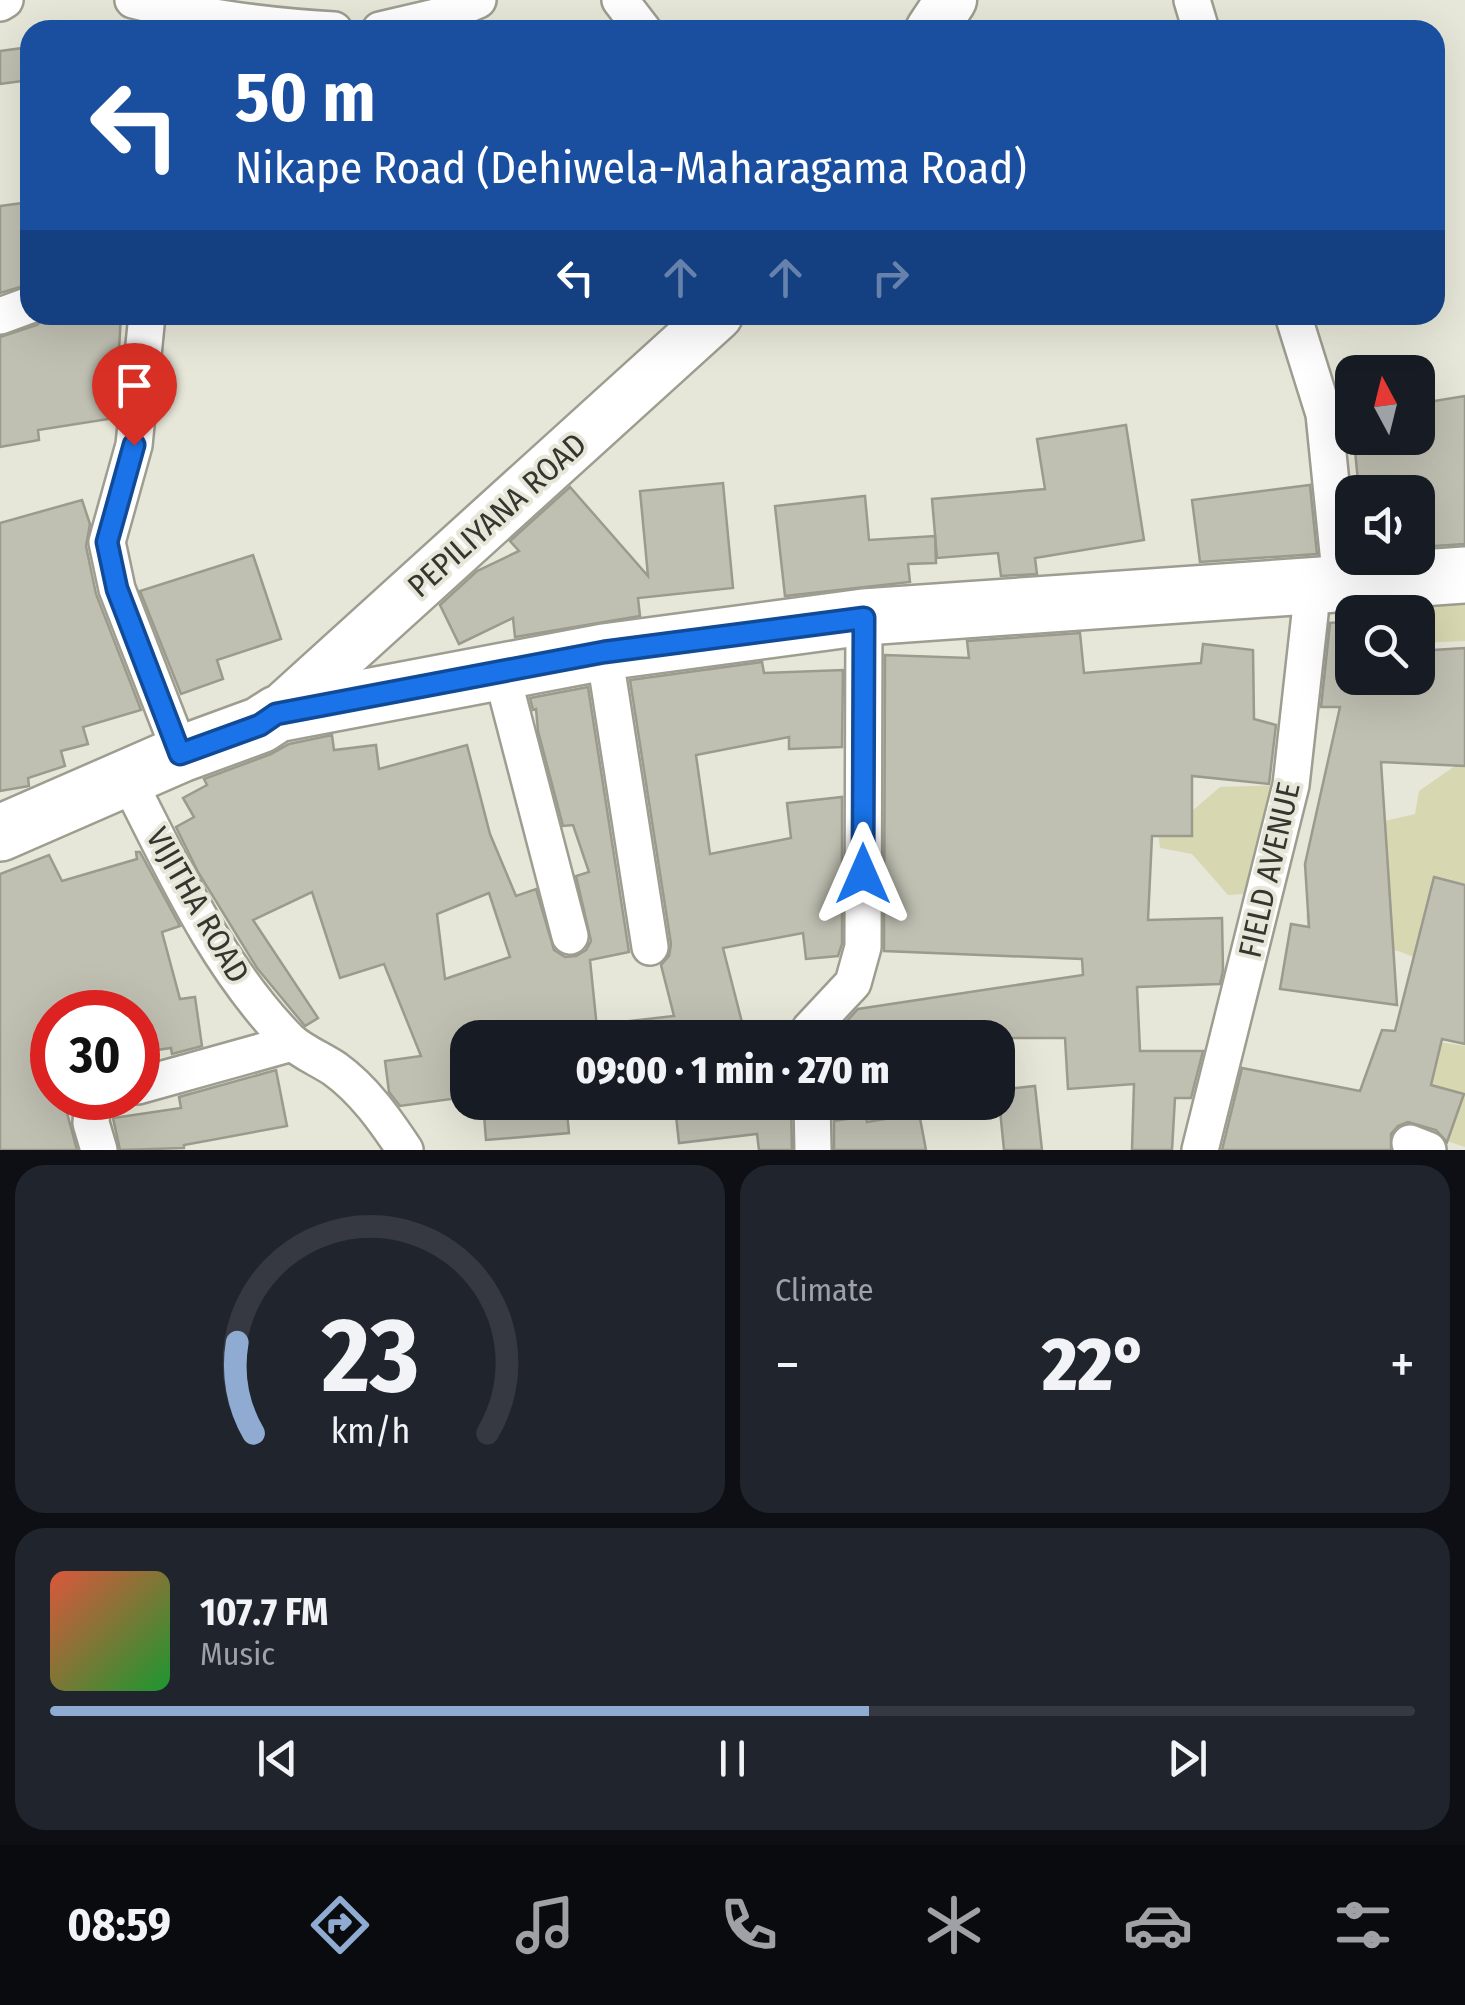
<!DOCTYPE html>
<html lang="en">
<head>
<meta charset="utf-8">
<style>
  body { margin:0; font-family:"Fira Sans Condensed",sans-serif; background:#20242c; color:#f1f3f6; height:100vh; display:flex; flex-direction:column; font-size:38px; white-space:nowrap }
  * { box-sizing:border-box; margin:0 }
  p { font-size:32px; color:#9ea1a6 }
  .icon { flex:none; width:55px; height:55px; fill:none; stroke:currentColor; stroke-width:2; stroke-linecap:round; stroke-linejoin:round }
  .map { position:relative; height:1150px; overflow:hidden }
  .panel { display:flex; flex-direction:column; gap:15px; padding:15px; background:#0d0f14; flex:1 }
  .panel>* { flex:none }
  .guide { position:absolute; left:20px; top:20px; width:1425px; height:305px; border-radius:30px; box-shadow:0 10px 40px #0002; background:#1a4fa0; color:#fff; overflow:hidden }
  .needle { width:65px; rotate:353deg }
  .tools { position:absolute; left:1335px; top:355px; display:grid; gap:20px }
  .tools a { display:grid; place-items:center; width:100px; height:100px; border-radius:20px; background:#171b24; box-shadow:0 10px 40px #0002; font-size:50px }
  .speed { position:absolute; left:30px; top:990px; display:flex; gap:20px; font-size:50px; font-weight:700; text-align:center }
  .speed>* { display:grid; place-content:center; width:130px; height:130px; border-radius:50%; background:#171b24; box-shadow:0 10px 40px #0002; line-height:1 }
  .speed .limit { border:15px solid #d22; background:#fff; color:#111 }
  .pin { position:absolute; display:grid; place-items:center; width:85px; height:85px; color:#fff; margin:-102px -42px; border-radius:50% 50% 50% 0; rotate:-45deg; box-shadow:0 0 10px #0007 }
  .pin .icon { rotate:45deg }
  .me { position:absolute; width:110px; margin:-55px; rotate:0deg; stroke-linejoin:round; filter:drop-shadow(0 0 8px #0008) }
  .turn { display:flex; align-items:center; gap:35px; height:210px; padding:0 50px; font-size:45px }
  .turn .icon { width:130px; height:130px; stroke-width:2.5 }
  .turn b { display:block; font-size:70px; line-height:85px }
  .lanes { display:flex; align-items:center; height:95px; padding:0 50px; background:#0003; justify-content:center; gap:50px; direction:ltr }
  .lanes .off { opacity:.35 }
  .big { font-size:75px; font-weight:800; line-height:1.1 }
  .panel .widget { flex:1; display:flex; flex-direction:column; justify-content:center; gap:15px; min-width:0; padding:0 35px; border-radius:30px; background:#20242c }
  .panel .dial { align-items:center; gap:0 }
  .dial svg { height:260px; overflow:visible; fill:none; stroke:#363941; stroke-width:7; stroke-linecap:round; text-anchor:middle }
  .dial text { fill:#f1f3f6; stroke:none }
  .song { display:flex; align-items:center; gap:30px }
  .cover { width:120px; height:120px; border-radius:15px; background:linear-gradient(135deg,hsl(10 70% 55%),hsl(130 70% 35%)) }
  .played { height:10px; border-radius:5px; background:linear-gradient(90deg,#90abd2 60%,#363941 60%) }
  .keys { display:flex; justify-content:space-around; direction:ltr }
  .heat { display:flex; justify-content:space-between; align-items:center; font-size:55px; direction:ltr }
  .panel .tiles { flex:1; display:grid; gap:15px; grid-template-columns:1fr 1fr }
  .widget:last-child { grid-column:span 2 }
  .trip { position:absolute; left:450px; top:1020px; width:565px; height:100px; border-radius:30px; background:#171b24; box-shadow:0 10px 40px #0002; font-weight:800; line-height:100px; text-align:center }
  .tabs { display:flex; height:160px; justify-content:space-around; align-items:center; background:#090b0e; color:#9ea1a6 }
  .tabs .icon { width:70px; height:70px }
  .tabs .active { color:#90abd2 }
  .tabs b { font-size:45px; color:#f1f3f6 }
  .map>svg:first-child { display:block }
</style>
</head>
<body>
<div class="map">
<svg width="1465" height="1150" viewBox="0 0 1465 1150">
  <rect width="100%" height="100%" fill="#e7e7d9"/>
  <g fill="#d7d8b1">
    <polygon points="1465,591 1465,641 1418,643 1418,612 1386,612 1384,596"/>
    <polygon points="1465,759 1465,940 1433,964 1398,951 1309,944 1306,914 1342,910 1376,823 1415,814 1419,791"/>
    <polygon points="1276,785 1257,864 1244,894 1228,895 1192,854 1160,848 1157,824 1178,823 1220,787"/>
    <polygon points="1432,1041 1465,1046 1465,1147 1447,1141 1464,1094 1425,1083"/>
  </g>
  <g fill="#bfc0b2" stroke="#9a9a8d" stroke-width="2.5" fill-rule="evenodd">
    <polygon points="30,47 30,80 0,84 0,51"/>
    <polygon points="30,202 30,284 0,293 0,206"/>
    <polygon points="48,315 121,315 115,418 38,430 39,440 0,447 0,337 37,325"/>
    <polygon points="1465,396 1465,544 1418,547 1418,492 1359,492 1354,440 1418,438 1418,433 1433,432 1428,402"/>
    <polygon points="1126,425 1144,540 1035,558 1037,574 1001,576 998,553 937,558 932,499 1045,489 1037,439"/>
    <polygon points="723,483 733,588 638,598 640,616 515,637 513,618 459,644 440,605 477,571 519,551 510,541 570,487 648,576 640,491"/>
    <polygon points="1310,485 1317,554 1200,562 1192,500"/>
    <polygon points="865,496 869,540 935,536 936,563 908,564 910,582 785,596 775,506"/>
    <polygon points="82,500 90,524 86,546 96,594 141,710 83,727 88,744 61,751 65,766 28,778 29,786 0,791 0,523"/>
    <polygon points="253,555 281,639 217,660 223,679 181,694 140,591"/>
    <polygon points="1341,622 1340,649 1352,648 1352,678 1418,678 1418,651 1465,648 1465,766 1381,762 1397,1005 1280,989 1291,924 1309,927 1305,864 1340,707 1321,707 1330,623"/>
    <polygon points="1080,633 1084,673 1201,663 1203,644 1253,650 1254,719 1276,725 1269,784 1192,776 1192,836 1152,836 1148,920 1222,918 1223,970 1220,984 1137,987 1140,1051 1203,1051 1191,1098 1175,1098 1172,1150 1132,1150 1134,1084 1068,1089 1065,1038 845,1038 843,1025 858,1009 1083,975 1082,959 884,951 885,655 969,658 967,641"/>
    <polygon points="762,662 764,673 843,670 842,747 789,749 789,737 696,755 710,854 791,838 787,803 842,797 842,944 838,956 806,959 803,933 723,948 746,1038 630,1038 629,1021 674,1016 661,965 669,956 671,944 630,680"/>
    <path d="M 588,687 L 629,952 L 590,960 L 598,1038 L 458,1038 L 466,1097 L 400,1106 L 389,1092 L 385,1061 L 421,1056 L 384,964 L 340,978 L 312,892 L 253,920 L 318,1018 L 305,1026 L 257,968 L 198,872 L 176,827 L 194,817 L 183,798 L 207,785 L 204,779 L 271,754 L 289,744 L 332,735 L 334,750 L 376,745 L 379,769 L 467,745 L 490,834 L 516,896 L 536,889 L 554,950 L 565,957 L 576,956 L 586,950 L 591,941 L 576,876 L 589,872 L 573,825 L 563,826 L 538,731 L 536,709 L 533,710 L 530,698 ZM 489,893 L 510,957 L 445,979 L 437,914 Z"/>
    <polygon points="136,852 140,852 180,926 162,932 180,999 195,997 202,1046 172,1054 171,1048 143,1052 138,1012 52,1012 52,1098 63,1098 77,1150 0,1150 0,874 49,855 62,881 137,859"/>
    <polygon points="1434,877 1465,885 1465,1044 1442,1039 1431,1085 1464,1094 1447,1142 1436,1130 1408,1122 1398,1126 1391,1134 1391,1150 1222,1150 1242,1068 1360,1091 1382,1030 1395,1031"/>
    <polygon points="276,1070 287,1126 184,1145 184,1148 120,1150 113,1118 181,1108 179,1097"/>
    <polygon points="1035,1086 1042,1150 1004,1150 998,1090"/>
    <polygon points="483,1102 566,1102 569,1133 486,1140"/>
    <polygon points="678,1102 791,1102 792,1150 759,1150 757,1134 679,1143 675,1107 679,1106"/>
    <polygon points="919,1113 926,1150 834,1150 834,1121 866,1116 867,1122"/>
  </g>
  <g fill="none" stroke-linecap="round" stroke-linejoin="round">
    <g stroke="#9d9d90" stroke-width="40">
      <g id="street">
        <path d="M 133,0 C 198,17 266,26 334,30"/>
        <polyline points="620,0 643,30"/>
        <polyline points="1192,0 1201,30"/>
        <polyline points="0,3 5,0"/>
        <polyline points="380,30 440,16 478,0"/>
        <polyline points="147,315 134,445 107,542 117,589 181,754"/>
        <polyline points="1293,315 1324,414 1341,582"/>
        <polyline points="0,316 30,305"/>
        <polyline points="604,652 650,947"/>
        <polyline points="501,671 570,936"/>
        <path d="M 127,778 C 174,870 216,965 289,1040 C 302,1052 320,1059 335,1069 C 364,1090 385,1120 405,1150"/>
        <polyline points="810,1038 810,1029 853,983 863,947 864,617"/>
        <polyline points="138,1086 292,1043"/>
        <polyline points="812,1102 813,1150"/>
        <polyline points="1410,1143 1428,1150"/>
        <polyline points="99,1150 91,1123 92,1108 103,1098"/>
        <polyline points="1200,1150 1291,785 1310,614 1311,585"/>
      </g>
    </g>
    <g stroke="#9d9d90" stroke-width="55">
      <g id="secondary">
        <polyline points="931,30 951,0"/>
        <polyline points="277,714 717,315"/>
      </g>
    </g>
    <g stroke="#9d9d90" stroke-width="60">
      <polyline id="primary" points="0,833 181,754 260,725 277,714 604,652 864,617 1465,575"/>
    </g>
    <use href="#street" stroke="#fff" stroke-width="35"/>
    <use href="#secondary" stroke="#fff" stroke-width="50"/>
    <use href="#primary" stroke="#fff" stroke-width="55"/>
  </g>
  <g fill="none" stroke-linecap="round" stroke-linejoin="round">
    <g stroke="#114b97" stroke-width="25">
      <polyline id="route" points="134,445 107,542 117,589 180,754 260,725 276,714 604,652 864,618 863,874"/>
    </g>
    <use href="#route" stroke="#1a73e8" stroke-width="18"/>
  </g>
  <g text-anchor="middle" stroke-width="8" stroke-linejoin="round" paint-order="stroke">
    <g font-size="32" fill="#363630" stroke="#e7e7d9">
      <text transform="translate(497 515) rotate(-42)" y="11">PEPILIYANA ROAD</text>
      <text transform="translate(1269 870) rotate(-77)" y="11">FIELD AVENUE</text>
      <text transform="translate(198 905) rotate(60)" y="11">VIJITHA ROAD</text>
    </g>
  </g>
</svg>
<div class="tools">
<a><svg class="needle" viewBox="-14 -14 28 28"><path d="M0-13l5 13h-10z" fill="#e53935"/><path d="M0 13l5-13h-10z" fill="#9ea1a6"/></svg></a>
<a><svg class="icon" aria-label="sound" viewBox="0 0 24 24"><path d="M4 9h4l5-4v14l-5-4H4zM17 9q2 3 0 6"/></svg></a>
<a><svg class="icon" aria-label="search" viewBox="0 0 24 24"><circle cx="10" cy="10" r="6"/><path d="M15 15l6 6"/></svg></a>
</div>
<div class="speed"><div class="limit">30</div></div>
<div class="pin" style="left:134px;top:445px;background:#d93025"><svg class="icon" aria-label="arrive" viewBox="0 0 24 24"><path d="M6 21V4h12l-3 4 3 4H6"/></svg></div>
<svg class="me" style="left:863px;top:874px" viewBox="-20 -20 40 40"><path d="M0-17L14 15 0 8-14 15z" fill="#1a73e8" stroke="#fff" stroke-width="4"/></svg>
<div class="trip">09:00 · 1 min · 270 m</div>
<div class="guide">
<div class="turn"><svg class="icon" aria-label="left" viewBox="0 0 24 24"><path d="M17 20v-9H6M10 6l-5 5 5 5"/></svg><div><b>50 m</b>Nikape Road (Dehiwela-Maharagama Road)</div></div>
<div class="lanes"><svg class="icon" aria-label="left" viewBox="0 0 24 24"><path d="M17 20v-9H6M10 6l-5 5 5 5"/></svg><svg class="icon off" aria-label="ahead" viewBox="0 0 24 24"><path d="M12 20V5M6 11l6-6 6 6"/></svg><svg class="icon off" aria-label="ahead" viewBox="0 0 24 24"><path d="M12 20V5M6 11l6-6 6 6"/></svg><svg class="icon off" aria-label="right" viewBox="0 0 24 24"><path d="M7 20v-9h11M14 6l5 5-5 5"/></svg></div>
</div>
</div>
<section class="panel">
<div class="tiles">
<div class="widget dial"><svg viewBox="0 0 100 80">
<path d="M14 69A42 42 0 1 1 86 69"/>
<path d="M14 69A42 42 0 0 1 9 41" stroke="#90abd2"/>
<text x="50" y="56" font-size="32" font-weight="700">23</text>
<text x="50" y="72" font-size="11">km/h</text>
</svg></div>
<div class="widget"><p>Climate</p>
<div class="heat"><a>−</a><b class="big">22°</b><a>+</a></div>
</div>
<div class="widget">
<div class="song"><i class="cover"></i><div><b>107.7 FM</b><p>Music</p></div></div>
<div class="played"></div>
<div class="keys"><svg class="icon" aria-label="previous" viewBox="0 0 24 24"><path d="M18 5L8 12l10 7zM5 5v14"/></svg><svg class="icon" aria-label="pause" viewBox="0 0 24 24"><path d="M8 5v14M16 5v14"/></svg><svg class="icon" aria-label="next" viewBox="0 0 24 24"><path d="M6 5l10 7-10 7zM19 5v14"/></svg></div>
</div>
</div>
</section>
<nav class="tabs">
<b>08:59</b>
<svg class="icon active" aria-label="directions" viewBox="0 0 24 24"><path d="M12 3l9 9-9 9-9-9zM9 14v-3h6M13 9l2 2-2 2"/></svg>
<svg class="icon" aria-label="music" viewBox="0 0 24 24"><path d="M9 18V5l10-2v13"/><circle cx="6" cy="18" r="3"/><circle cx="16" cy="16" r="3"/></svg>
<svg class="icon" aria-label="phone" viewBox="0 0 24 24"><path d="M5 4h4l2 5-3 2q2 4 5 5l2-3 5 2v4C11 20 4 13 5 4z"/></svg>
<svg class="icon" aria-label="climate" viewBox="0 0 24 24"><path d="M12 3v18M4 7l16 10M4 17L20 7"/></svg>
<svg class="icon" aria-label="car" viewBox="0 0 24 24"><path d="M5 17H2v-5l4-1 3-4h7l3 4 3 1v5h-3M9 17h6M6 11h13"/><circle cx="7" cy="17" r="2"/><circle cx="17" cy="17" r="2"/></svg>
<svg class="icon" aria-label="filters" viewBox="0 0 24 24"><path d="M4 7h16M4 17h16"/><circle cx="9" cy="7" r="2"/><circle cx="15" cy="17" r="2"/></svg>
</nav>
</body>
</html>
